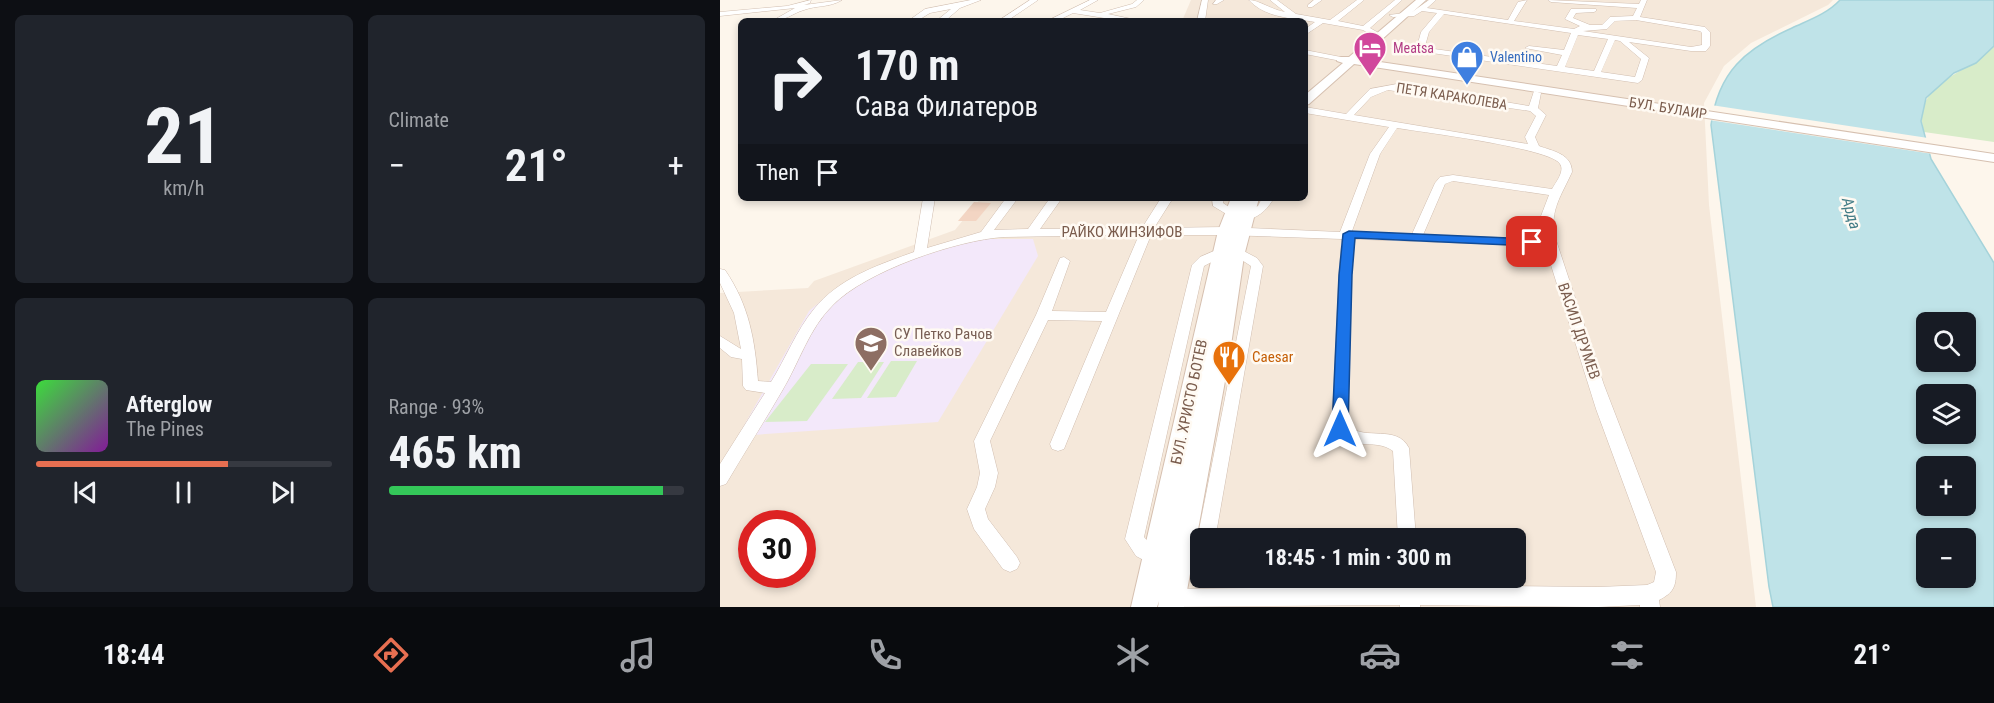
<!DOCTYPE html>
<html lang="en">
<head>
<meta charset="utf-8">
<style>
  body { margin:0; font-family:"Roboto Condensed",sans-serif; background:#20242c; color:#f1f3f6; height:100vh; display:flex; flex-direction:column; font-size:22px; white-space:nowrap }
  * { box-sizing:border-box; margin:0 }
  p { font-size:20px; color:#9ea1a6 }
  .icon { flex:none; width:33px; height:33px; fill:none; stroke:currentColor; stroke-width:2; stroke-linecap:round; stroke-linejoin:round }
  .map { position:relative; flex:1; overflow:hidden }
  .drawer { display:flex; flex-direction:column; gap:15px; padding:15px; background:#0d0f14; width:720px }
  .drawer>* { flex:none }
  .top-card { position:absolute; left:18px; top:18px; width:570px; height:183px; border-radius:9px; box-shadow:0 3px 9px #0003; background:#171b24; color:#f1f3f6; overflow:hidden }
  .buttons { position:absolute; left:1196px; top:312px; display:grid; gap:12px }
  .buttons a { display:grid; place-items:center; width:60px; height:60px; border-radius:9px; background:#171b24; box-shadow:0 3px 9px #0003; font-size:30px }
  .speed { position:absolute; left:18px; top:510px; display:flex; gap:12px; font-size:30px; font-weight:700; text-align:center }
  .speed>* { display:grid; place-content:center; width:78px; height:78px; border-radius:50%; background:#171b24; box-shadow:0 3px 9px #0003; line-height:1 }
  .speed .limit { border:9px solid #d22; background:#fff; color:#111 }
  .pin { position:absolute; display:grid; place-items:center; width:51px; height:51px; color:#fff; margin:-26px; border-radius:12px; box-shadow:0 3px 9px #0006 }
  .me { position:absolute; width:66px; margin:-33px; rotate:0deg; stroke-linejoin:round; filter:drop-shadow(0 0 4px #0008) }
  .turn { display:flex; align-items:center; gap:21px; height:126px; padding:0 18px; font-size:27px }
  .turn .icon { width:78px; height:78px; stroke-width:2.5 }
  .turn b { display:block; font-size:42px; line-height:51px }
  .then { display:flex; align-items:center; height:57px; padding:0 18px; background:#0003; gap:12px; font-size:22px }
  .big { font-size:45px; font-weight:700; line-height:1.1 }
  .drawer .tile { flex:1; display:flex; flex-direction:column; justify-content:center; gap:9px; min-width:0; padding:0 21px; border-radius:9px; background:#20242c }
  .drawer .dial { align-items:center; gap:0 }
  .dial b { font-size:78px; line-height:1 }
  .song { display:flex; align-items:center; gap:18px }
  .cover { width:72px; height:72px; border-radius:9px; background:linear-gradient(135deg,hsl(120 70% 55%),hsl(290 70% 35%)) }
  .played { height:6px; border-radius:3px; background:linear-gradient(90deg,#e76f51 65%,#363941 65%) }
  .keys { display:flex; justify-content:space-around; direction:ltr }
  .heat { display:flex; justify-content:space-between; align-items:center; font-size:33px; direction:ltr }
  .charge { height:9px; border-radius:4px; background:linear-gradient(90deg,#34c759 93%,#363941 0) }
  .drawer .tiles { flex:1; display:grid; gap:15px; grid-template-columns:repeat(2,1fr) }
  .trip { position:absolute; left:470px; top:528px; width:336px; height:60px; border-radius:9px; background:#171b24; box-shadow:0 3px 9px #0003; font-weight:700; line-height:60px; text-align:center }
  .menu { display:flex; height:96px; justify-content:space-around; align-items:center; background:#090b0e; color:#9ea1a6 }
  .menu .icon { width:42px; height:42px }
  .menu .current { color:#e76f51 }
  .menu b { font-size:27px; color:#f1f3f6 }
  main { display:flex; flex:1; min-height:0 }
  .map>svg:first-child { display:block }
</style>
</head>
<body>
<main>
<section class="drawer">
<div class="tiles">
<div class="tile dial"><b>21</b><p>km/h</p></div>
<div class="tile"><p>Climate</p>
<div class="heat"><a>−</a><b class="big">21°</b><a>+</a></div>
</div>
<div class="tile">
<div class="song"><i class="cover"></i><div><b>Afterglow</b><p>The Pines</p></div></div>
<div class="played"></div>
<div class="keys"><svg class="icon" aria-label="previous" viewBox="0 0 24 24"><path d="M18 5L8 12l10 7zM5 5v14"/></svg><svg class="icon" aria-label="pause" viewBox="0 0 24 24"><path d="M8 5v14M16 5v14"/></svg><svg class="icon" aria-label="next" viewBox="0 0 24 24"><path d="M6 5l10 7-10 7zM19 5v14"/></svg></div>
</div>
<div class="tile"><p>Range · 93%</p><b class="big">465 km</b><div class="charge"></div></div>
</div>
</section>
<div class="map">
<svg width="1274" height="607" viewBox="0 0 1274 607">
  <rect width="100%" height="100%" fill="#fdf6ec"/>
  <path fill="#f5e8da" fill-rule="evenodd" d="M 471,0 L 1113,0 L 1108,5 L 1031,43 L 1004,66 L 984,103 L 989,205 L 1036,607 L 0,607 L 0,293 L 88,288 L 94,281 L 235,230 L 261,198 L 585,198 L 585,21 L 462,21 ZM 32,524 L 82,524 L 82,574 L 32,574 ZM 480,538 L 795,538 L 795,578 L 480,578 Z"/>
  <polygon fill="#f3e8fa" points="257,239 313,239 318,256 218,422 18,436 89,311 114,290 144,272"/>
  <g fill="#d8ecc9">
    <path d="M 1274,46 L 1274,142 L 1204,132 C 1191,82 1248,75 1274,46 Z"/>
    <polygon points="171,361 197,361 176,397 147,398"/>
    <polygon points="138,362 164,362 141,398 112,399"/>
    <polygon points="91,364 128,364 87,421 45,422"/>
  </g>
  <path fill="#bfe3e8" stroke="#a5d3da" stroke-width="1.5" fill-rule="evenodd" d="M 1120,0 L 1274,0 L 1274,46 L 1256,63 L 1234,73 L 1206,98 L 1201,121 L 1211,159 L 1274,263 L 1274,607 L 1053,607 L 1049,587 L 991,125 C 998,72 1025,49 1072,28 C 1089,20 1107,14 1120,0 ZM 1206,322 L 1245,322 L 1245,362 L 1206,362 ZM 1206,394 L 1245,394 L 1245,434 L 1206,434 ZM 1206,466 L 1245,466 L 1245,506 L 1206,506 ZM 1206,538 L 1245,538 L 1245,578 L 1206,578 Z"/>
  <polygon fill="#fdf6ec" points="991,105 1208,138 1213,154 989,120"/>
  <polygon fill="#f3d5c3" points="254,202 271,203 256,221 238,221"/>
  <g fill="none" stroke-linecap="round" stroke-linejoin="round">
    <g stroke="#d1beb0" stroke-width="1">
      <g id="street">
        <path d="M 91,0 L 90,3 L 84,5 L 122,0 C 109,8 97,5 84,10 C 73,13 65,21 52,21 L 75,8 L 0,16 L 0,12 L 67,6 Z"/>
        <polygon points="251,0 261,0 240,8 225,21 216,21 231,9 210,13 197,21 188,21 205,9"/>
        <polygon points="310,0 318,0 287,21 278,21"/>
        <polygon points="370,0 378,0 360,10 380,13 412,4 417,0 424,0 416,7 388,14 421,21 403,21 353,13 337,21 327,21"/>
        <polygon points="482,0 488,0 485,21 477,21"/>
        <polygon points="496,0 504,0 497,4 493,4"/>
        <path d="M 529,0 C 539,0 552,10 565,12 L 550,0 L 557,0 L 576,14 L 610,20 L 637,0 L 644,0 L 618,21 L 643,26 L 675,0 L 682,0 L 650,28 L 662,35 L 663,37 L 659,39 L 643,30 L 603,23 L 585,35 L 585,29 L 595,22 C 572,18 545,18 529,0 Z"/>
        <polygon points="594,0 602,0 592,7 588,7 588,5"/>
        <path d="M 709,0 L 716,0 L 707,8 L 788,20 L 798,2 L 807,0 L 794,21 L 854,29 L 860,26 L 845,19 L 851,9 L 876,9 L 876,11 L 874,12 L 856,13 L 853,18 L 870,25 L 882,25 L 890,17 L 913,16 L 917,8 L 831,2 L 828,0 L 919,4 L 921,0 L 927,0 L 920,17 L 985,27 L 990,32 L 990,46 L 986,51 L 971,51 L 909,42 L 929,58 L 922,80 L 918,83 L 705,52 L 697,47 L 701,32 L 717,13 L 702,11 L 694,16 L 673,17 L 669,15 L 692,12 ZM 724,14 L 851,33 L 844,50 L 809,46 L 805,48 L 842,55 L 837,66 L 707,48 L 705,46 L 709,32 ZM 916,20 L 980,31 L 982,33 L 982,45 L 971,47 L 863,31 L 887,29 L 895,21 ZM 858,35 L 888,39 L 874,71 L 845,67 ZM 895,40 L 900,41 L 921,59 L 915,77 L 881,72 Z"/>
        <polygon points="585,50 621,57 625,59 621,61 585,54"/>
        <path d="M 677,84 L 809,106 L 814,91 L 821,93 L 818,108 L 826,115 L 815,137 L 819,146 C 833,151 852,154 852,172 C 842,195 829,210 835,237 L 884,385 L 956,572 C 956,587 953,593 939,600 L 940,607 L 920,607 L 920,605 L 878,607 L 700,605 L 700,607 L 680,607 L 680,605 L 443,607 L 437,599 L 440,592 L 447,589 L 679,586 L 678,578 L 698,578 L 698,585 L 878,587 L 927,585 L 934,582 L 936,572 L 876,409 L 825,246 L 635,239 L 631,275 L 628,426 C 645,441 677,424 689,448 L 696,538 L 678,538 L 673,451 C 655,437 625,453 612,429 L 619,275 L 622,239 L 506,235 L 431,235 L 346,444 L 344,449 L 338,451 L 332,449 L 330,444 L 382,321 L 328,320 L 270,441 L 278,473 L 275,487 L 265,509 L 268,519 L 297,557 L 300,563 L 297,569 L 290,572 L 283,569 L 254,529 L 247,509 L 257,487 L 260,473 L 254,441 L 316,315 L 340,258 L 344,257 L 350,261 L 332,311 L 386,312 L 419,235 L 284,237 C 237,240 146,271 113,305 C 89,328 79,363 62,391 C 44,422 24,453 6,484 L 0,486 L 0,464 L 45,393 L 26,390 L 23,386 L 22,359 L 11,357 L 0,348 L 0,336 L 21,349 L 14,313 L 0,283 L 0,269 L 5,270 C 29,305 35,340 38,381 L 51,382 C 66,358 76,331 94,309 C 119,278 158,265 194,252 L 203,198 L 215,198 L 207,248 L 261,232 L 286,198 L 298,198 L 274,230 L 308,229 L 330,198 L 342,198 L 320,229 L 422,228 L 441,198 L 453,198 L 434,228 L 506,227 L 620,232 L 650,154 L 669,127 L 585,113 L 585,107 L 626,114 L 650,89 ZM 668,90 L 810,111 L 816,116 L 805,137 L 808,144 L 634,115 L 651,97 ZM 677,128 C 701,132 831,148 840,164 C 845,171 836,182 832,189 L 733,175 L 720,177 L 715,183 L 692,234 L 634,232 L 632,231 L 660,154 ZM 733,181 L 829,195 L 821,216 L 823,239 L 703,235 L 725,184 Z"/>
        <polygon points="492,198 504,198 503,203 518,213 516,215 508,215 493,206"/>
        <path d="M 542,198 L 554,198 C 547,210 535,222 520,219 L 518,217 L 520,215 L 538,206 Z"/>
        <path d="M 501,248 L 505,249 L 507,252 L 505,255 L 484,266 L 424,537 C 430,545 440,548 445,557 L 442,563 L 435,566 L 416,556 L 405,539 L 472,265 L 480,257 Z"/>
        <polygon points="518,248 537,258 543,266 496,534 494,538 480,538 480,545 476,544 474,538 479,530 531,266 514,255 512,252 514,249"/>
      </g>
    </g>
    <g stroke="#d6c0b0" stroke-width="2">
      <g id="secondary">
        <polygon points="696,0 706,0 640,59 1274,154 1274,162 634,64 589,104 585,105 585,95 623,63 617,61 617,57 629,57"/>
        <polygon points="511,198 539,198 524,256 509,359 464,607 438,607 439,601 437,607 411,607 498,231"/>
      </g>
    </g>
    <use href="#street" fill="#fff" fill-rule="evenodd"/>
    <use href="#secondary" fill="#fff" fill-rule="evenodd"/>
  </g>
  <polygon fill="#1a73e8" stroke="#114b97" stroke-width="1.5" points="629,231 812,239 818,242 812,246 635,238 632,275 628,429 626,434 620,436 614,434 612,429 619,275 623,234"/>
  <defs>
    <g id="hotel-pin" transform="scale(1.725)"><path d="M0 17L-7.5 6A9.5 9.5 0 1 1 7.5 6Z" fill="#d1479c" stroke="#fffaf3"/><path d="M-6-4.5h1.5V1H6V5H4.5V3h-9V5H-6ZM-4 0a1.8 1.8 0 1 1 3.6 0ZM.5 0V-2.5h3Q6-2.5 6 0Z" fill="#fff"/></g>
    <g id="shop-pin" transform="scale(1.725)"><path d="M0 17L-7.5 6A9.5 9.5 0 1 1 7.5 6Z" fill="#3f7fe0" stroke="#fffaf3"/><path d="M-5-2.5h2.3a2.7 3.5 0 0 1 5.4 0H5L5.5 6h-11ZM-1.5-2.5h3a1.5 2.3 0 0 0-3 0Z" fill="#fff"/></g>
    <g id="school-pin" transform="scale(1.725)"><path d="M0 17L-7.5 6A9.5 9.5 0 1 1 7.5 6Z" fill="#8d6e63" stroke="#fffaf3"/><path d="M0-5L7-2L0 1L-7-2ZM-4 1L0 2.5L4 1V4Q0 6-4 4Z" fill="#fff"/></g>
    <g id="restaurant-pin" transform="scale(1.725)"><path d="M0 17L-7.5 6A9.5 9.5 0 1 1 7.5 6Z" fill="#e8710a" stroke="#fffaf3"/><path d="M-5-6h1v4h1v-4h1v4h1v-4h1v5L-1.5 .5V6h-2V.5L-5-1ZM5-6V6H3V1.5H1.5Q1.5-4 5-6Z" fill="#fff"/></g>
  </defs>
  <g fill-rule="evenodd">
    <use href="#hotel-pin" x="650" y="48"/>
    <use href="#shop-pin" x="747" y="57"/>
    <use href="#school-pin" x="151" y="343"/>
    <use href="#restaurant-pin" x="509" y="357"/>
  </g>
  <g text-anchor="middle" stroke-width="5" stroke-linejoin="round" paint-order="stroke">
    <g font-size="14" fill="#b23c85" stroke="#fffaf3" text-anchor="start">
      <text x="673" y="53">Meatsa</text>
    </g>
    <g font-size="14" fill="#366cbe" stroke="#fffaf3" text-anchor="start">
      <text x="770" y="62">Valentino</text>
    </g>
    <g font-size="14" fill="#7a5c4d" stroke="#fffaf3">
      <text transform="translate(732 96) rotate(9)" y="5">ПЕТЯ КАРАКОЛЕВА</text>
      <text transform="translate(948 108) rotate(9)" y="5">БУЛ. БУЛАИР</text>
    </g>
    <g font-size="15" fill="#7a5c4d" stroke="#fffaf3">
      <text x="402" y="237">РАЙКО ЖИНЗИФОВ</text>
      <text transform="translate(859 331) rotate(71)" y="5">ВАСИЛ ДРУМЕВ</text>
      <text transform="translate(469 402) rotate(-78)" y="5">БУЛ. ХРИСТО БОТЕВ</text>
    </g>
    <g font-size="15" fill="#785e54" stroke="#fffaf3" text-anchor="start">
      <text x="174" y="339">СУ Петко Рачов<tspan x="174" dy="17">Славейков</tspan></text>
    </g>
    <g font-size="15" fill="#c56008" stroke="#fffaf3" text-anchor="start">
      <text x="532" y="362">Caesar</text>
    </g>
    <g font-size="16" font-style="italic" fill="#437c86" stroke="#fffaf3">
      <text transform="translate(1132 213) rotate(74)" y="6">Арда</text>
    </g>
  </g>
</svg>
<div class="buttons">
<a><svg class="icon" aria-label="search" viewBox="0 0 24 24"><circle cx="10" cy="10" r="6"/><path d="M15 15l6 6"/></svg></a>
<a><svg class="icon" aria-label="layers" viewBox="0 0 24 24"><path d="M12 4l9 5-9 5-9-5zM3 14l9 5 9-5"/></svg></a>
<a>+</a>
<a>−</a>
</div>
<div class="speed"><div class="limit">30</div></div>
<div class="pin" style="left:812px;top:242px;background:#d93025"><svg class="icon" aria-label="arrive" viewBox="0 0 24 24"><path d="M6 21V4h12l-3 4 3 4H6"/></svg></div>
<svg class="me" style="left:620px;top:429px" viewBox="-20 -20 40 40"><path d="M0-17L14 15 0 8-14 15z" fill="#1a73e8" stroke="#fff" stroke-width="4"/></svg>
<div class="trip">18:45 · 1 min · 300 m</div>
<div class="top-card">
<div class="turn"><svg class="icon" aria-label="right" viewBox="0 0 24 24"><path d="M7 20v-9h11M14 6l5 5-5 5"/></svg><div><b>170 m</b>Сава Филатеров</div></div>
<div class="then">Then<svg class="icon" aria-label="arrive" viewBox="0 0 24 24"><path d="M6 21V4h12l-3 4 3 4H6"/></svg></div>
</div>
</div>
</main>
<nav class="menu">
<b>18:44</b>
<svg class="icon current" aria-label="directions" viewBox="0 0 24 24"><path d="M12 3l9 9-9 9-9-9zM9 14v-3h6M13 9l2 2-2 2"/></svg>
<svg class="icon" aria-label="music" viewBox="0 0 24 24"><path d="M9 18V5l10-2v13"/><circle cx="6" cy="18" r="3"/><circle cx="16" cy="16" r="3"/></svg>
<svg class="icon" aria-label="phone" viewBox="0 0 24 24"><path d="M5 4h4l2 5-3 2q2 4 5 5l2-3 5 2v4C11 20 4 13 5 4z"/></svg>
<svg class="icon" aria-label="climate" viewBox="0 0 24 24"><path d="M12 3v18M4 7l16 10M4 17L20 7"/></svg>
<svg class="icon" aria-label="car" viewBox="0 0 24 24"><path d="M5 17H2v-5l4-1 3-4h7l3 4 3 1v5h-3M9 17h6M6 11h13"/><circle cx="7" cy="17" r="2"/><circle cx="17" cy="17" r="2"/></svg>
<svg class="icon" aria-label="filters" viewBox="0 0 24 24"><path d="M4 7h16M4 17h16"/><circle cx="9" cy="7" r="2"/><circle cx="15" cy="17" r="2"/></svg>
<b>21°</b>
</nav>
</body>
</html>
